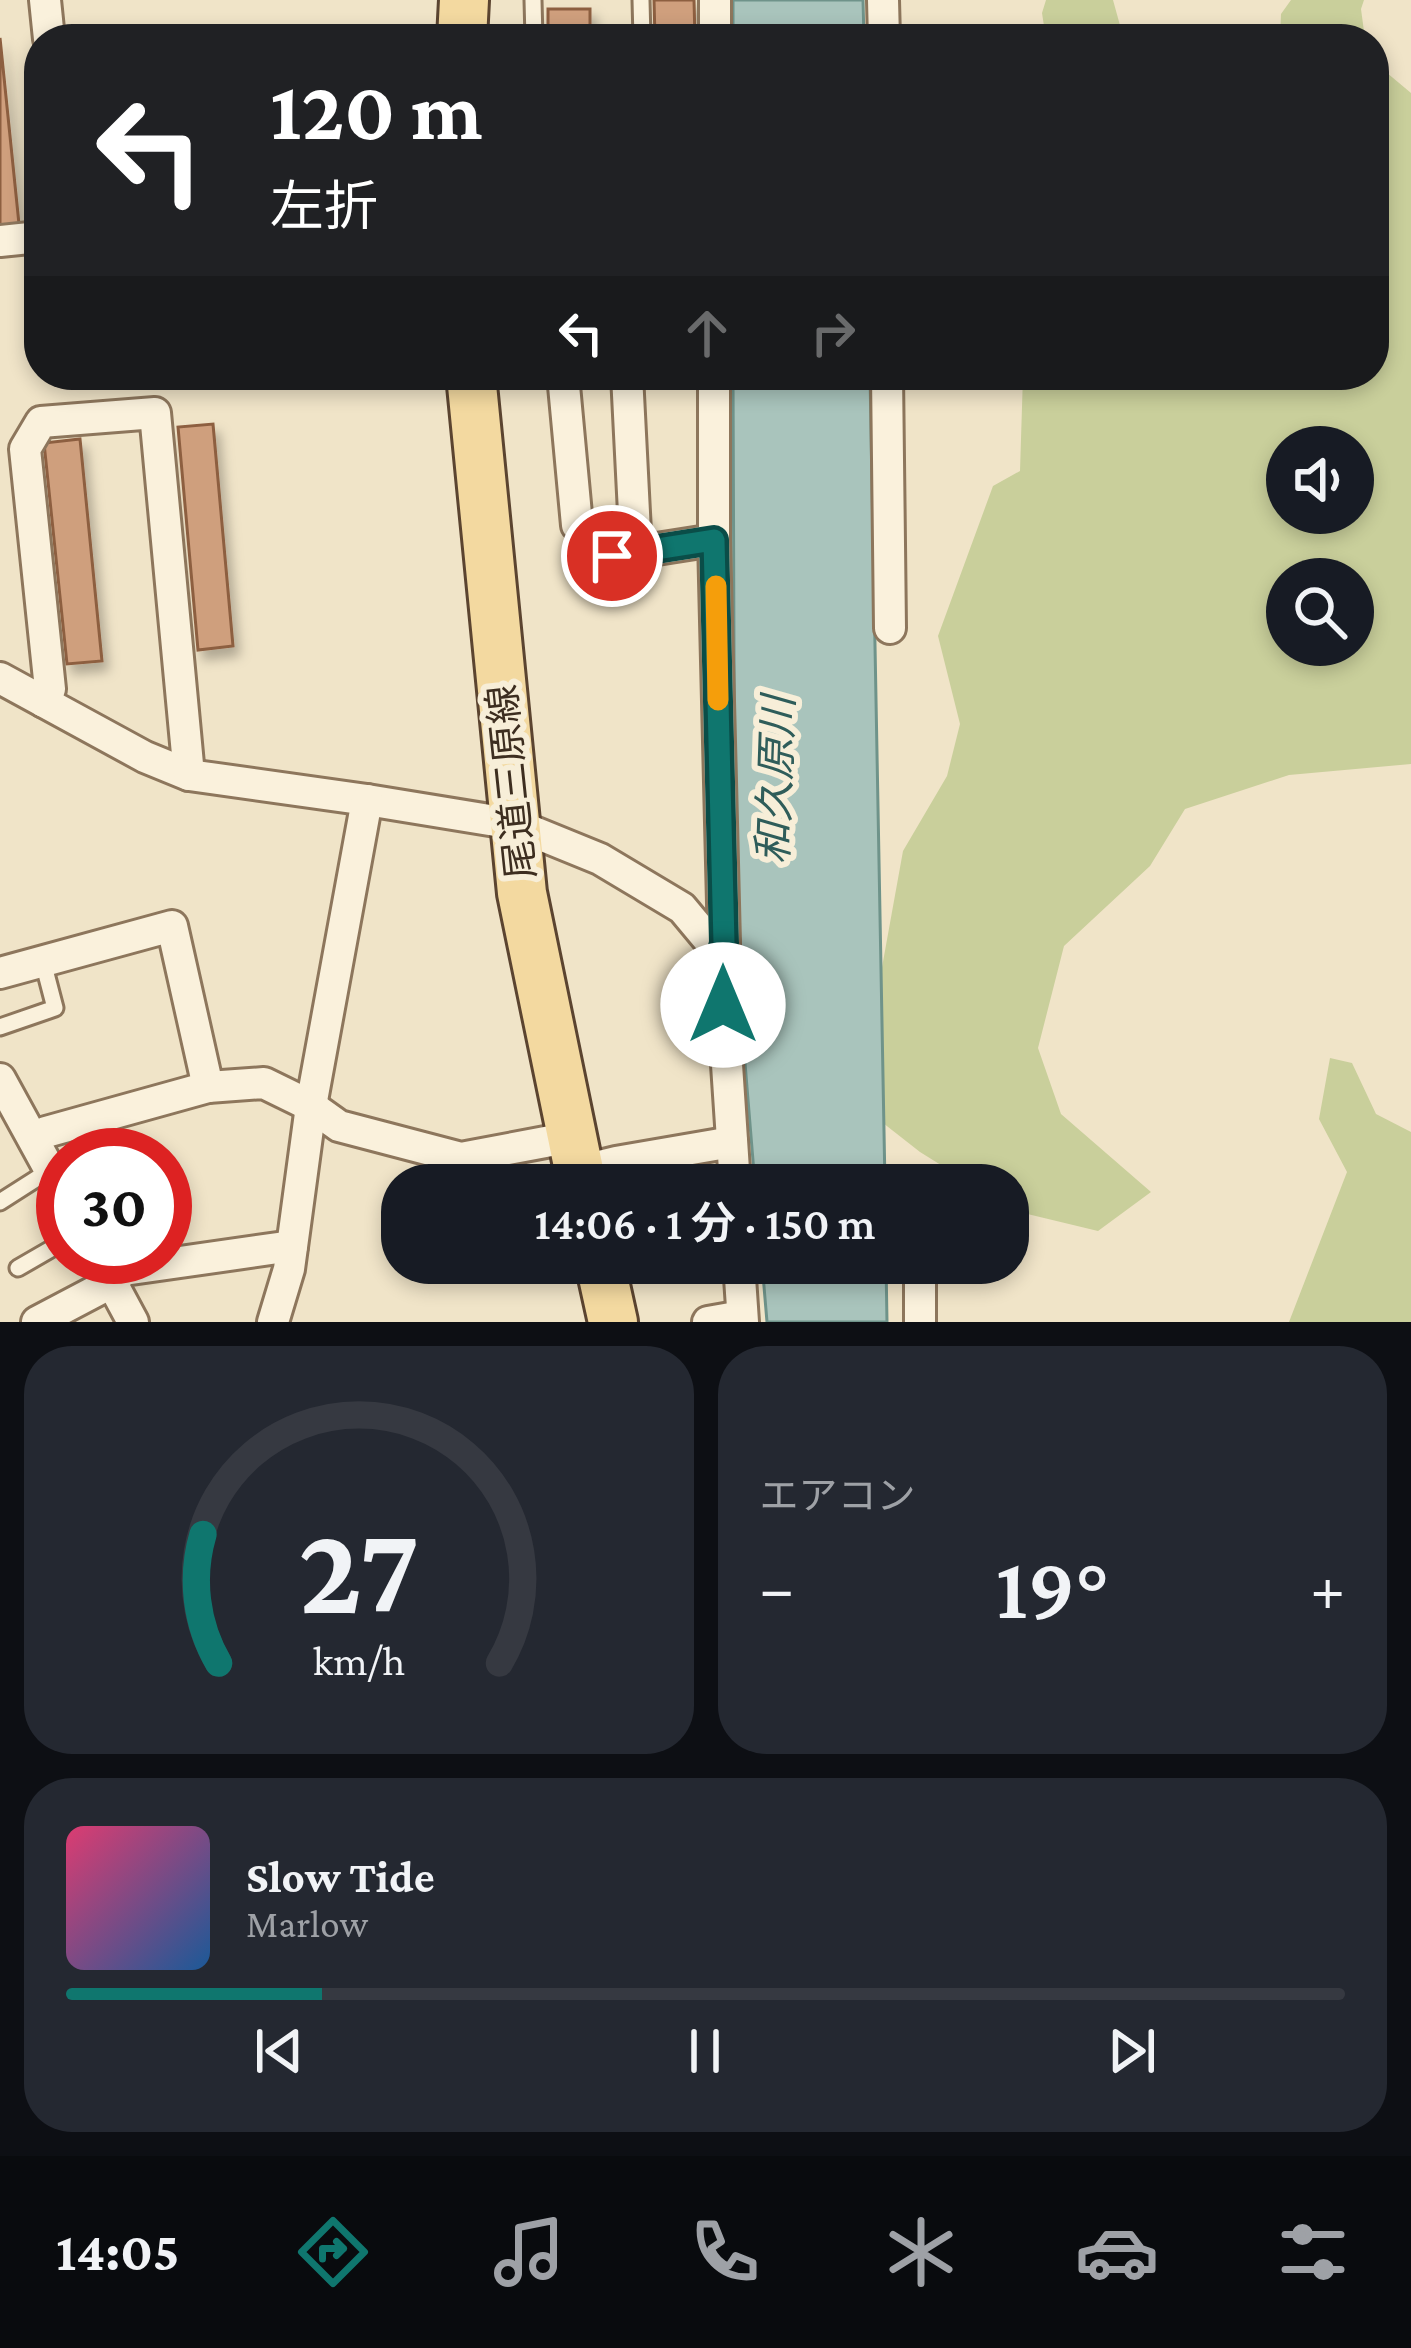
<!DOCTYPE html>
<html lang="ja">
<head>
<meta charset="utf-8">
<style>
  body { margin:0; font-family:"Crimson Pro","Noto Sans JP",serif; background:#242831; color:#f1f3f6; height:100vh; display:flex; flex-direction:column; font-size:45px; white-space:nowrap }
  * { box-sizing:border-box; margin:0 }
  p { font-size:39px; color:#9ea1a6 }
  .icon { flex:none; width:66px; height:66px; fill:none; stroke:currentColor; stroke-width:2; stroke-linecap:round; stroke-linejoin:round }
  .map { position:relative; height:1322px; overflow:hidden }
  .side { display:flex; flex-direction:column; gap:24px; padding:24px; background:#0d0f14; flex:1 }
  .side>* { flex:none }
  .guide { position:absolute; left:24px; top:24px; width:1365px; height:366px; border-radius:48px; box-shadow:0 6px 18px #0003; background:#202124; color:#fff; overflow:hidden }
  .controls { position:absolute; left:1266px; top:426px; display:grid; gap:24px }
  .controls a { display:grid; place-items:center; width:108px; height:108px; border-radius:50%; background:#171b24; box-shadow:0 6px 18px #0003; font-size:60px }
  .speed { position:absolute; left:36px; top:1128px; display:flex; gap:24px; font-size:60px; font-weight:700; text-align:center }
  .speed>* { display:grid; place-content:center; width:156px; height:156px; border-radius:50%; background:#171b24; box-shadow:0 6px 18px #0003; line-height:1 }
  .speed .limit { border:18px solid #d22; background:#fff; color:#111 }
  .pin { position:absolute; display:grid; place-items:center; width:102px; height:102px; color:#fff; margin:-51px; border:6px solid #fff; border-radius:50%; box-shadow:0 3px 12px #0007 }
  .me { position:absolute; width:132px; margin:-66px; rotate:0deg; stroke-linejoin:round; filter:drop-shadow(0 0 9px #0008) }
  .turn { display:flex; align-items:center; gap:42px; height:252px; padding:0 48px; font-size:54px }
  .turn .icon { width:156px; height:156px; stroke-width:2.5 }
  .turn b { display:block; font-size:84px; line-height:102px }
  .lanes { display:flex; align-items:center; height:114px; padding:0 48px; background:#0003; justify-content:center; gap:60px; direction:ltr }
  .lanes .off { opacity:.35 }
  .big { font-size:90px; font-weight:600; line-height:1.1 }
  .side .card { flex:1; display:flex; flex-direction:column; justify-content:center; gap:18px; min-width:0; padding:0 42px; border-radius:48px; background:#242831 }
  .side .dial { align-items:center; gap:0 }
  .dial svg { height:312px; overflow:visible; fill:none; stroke:#363941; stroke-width:7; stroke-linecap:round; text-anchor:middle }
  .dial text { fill:#f1f3f6; stroke:none }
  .song { display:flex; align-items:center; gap:36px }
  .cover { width:144px; height:144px; border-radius:18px; background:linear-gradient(135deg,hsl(340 70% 55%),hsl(210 70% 35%)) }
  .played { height:12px; border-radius:6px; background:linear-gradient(90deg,#0f766e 20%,#363941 20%) }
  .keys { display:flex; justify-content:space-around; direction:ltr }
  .heat { display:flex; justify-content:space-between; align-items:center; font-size:66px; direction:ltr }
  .side .tiles { flex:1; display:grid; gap:24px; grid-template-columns:1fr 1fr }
  .card:last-child { grid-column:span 2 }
  .trip { position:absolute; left:381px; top:1164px; width:648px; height:120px; border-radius:48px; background:#171b24; box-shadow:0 6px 18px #0003; font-weight:600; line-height:120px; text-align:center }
  .tabs { display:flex; height:192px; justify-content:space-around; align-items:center; background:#090b0e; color:#9ea1a6 }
  .tabs .icon { width:84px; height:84px }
  .tabs .on { color:#0f766e }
  .tabs b { font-size:54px; color:#f1f3f6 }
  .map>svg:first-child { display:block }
</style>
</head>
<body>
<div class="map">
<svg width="1411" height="1322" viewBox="0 0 1411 1322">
  <defs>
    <filter id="shadow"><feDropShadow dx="5.5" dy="9" stdDeviation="6" flood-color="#0004"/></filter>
  </defs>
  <rect width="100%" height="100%" fill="#f0e4c8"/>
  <g fill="#c9cf9b" fill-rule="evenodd">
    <polygon points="1046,0 1113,0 1121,29 1150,25 1155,39 1046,39 1042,13"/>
    <polygon points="1291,0 1364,0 1361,9 1365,39 1280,39 1281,14"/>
    <path d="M 1374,62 L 1411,93 L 1411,764 L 1289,775 L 1185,809 L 1150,866 L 1064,946 L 1038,1048 L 1061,1114 L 1151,1192 L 1098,1231 L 1011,1210 L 1008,1208 L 1008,1185 L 973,1185 L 920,1152 L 883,1123 L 875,1006 L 903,851 L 947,776 L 960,724 L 938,636 L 993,486 L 1020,471 L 1023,375 L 1374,375 ZM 1287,447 L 1353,447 L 1353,513 L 1287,513 ZM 1287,579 L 1353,579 L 1353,645 L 1287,645 Z"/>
    <polygon points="1330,1058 1352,1063 1376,1114 1411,1132 1411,1322 1289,1322 1347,1172 1319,1119"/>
  </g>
  <g fill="#a9c4bc" stroke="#6f938a" stroke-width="3">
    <polygon points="733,0 863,0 864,39 733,39"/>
    <polygon points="733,375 870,375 885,1185 755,1185 735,941"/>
    <polygon points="762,1263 886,1263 887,1322 767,1322"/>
  </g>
  <g fill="#cf9f7d" stroke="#8d5f41" stroke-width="3" filter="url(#shadow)">
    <polygon points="654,0 694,0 695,39 655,39"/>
    <rect x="548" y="9" width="42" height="30"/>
    <polygon points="0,38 19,224 0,226"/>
    <polygon points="213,424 233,646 198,650 178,427"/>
    <polygon points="80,439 102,661 67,664 44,443"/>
  </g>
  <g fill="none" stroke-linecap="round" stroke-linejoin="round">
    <g stroke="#8d765c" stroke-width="21">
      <g id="lane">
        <polyline points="533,0 534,39"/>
        <polyline points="641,0 642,39"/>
        <polyline points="0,1027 55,1008 43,962"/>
        <polyline points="0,1202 50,1170"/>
        <polyline points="18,1268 63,1242"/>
      </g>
    </g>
    <g stroke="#8d765c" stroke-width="36">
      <g id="street">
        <polyline points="45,0 49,39"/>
        <polyline points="883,0 884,39"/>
        <polyline points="715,39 715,0"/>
        <polyline points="0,241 39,237"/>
        <polyline points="563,375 577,525 612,556 714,540"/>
        <polyline points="627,375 636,552"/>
        <polyline points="714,375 714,540 724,943 720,959 735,1185"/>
        <polyline points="887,375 890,628"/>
        <polyline points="0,678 145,757 189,775 367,800 514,824 600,859 682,908 712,944 724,943"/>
        <polyline points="44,702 50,689 25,449 41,422 155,413 189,775"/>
        <polyline points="0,973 172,926 208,1087"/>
        <polyline points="0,1079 63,1194"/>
        <polyline points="34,1140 46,1132 208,1087 264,1083 311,1106 339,1126 461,1158 572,1137"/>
        <polyline points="579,1171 616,1162 732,1142"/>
        <polyline points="98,1257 133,1322"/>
        <polyline points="739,1263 743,1322"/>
        <polyline points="37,1322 111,1283 124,1270 292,1246"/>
        <polyline points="273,1322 289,1269 311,1106 367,800"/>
        <polyline points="708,1322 742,1316"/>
        <polyline points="920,1322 920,1272"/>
      </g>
    </g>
    <g stroke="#5b4430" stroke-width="54">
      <g id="primary">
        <polyline points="462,39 464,0"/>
        <polyline points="471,375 522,893 582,1185"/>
        <polyline points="600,1263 613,1322"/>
      </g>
    </g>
    <use href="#lane" stroke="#faf1dc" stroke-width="15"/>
    <use href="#street" stroke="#faf1dc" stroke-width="30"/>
    <use href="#primary" stroke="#f3d9a0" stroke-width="48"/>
  </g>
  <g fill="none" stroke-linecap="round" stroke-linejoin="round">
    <g stroke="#0a4d48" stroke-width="30">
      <polyline id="route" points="612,556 714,540 724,943 720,959 723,1005"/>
    </g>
    <use href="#route" stroke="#0f766e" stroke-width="21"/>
    <polyline stroke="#f59e0b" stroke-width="21" points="716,586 718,700"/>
  </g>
  <g text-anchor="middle" stroke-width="12" stroke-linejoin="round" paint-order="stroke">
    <g font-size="39" fill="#3d2e20" stroke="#f7eed8">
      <text transform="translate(511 782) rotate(-96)" y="14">尾道三原線</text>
    </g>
    <g font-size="42" font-style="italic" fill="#2f5d5a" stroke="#f7eed8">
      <text transform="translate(775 780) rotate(-88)" y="15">和久原川</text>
    </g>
  </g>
</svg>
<div class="controls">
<a><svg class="icon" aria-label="sound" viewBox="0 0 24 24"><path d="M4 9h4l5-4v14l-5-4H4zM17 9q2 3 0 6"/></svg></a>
<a><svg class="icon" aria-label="search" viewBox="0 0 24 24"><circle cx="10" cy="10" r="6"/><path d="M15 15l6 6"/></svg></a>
</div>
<div class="speed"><div class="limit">30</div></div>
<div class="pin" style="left:612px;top:556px;background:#d93025"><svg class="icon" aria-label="arrive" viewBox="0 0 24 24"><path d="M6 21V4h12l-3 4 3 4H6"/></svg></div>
<svg class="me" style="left:723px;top:1005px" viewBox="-20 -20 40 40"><circle r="19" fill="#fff"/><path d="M0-13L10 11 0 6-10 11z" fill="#0f766e"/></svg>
<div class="trip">14:06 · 1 分 · 150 m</div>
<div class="guide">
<div class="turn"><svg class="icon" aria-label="left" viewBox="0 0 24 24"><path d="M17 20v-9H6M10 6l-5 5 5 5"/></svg><div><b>120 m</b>左折</div></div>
<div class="lanes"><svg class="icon" aria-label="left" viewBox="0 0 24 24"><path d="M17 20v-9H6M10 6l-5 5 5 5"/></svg><svg class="icon off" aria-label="ahead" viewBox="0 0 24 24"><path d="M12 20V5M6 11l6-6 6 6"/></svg><svg class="icon off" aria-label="right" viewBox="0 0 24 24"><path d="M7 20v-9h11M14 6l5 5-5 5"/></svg></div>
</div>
</div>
<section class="side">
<div class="tiles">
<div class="card dial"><svg viewBox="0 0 100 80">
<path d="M14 69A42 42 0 1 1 86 69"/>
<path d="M14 69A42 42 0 0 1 10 36" stroke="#0f766e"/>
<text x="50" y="56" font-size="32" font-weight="700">27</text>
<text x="50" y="72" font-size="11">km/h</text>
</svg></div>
<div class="card"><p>エアコン</p>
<div class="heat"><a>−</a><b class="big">19°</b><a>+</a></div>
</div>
<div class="card">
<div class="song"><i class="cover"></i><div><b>Slow Tide</b><p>Marlow</p></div></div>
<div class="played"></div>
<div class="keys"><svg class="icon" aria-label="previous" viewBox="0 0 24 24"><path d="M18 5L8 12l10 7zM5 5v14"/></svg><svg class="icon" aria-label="pause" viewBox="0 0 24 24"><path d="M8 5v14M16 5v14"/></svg><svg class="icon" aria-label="next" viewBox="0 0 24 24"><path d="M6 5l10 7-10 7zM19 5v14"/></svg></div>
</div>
</div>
</section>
<nav class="tabs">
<b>14:05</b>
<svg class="icon on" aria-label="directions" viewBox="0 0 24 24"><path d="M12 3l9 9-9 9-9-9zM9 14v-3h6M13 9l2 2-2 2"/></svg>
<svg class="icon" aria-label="music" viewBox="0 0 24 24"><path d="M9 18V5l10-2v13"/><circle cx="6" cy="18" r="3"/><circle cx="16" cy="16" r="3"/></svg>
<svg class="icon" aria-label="phone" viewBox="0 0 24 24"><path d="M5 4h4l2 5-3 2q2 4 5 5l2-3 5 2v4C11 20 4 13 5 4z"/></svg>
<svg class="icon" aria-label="climate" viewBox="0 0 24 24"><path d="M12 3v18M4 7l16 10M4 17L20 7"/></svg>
<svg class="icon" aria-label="car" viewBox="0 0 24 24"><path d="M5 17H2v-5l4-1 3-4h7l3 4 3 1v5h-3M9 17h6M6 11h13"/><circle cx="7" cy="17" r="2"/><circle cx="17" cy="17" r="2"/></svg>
<svg class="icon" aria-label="filters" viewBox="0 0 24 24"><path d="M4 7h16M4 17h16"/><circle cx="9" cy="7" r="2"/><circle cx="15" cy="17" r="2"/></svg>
</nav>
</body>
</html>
